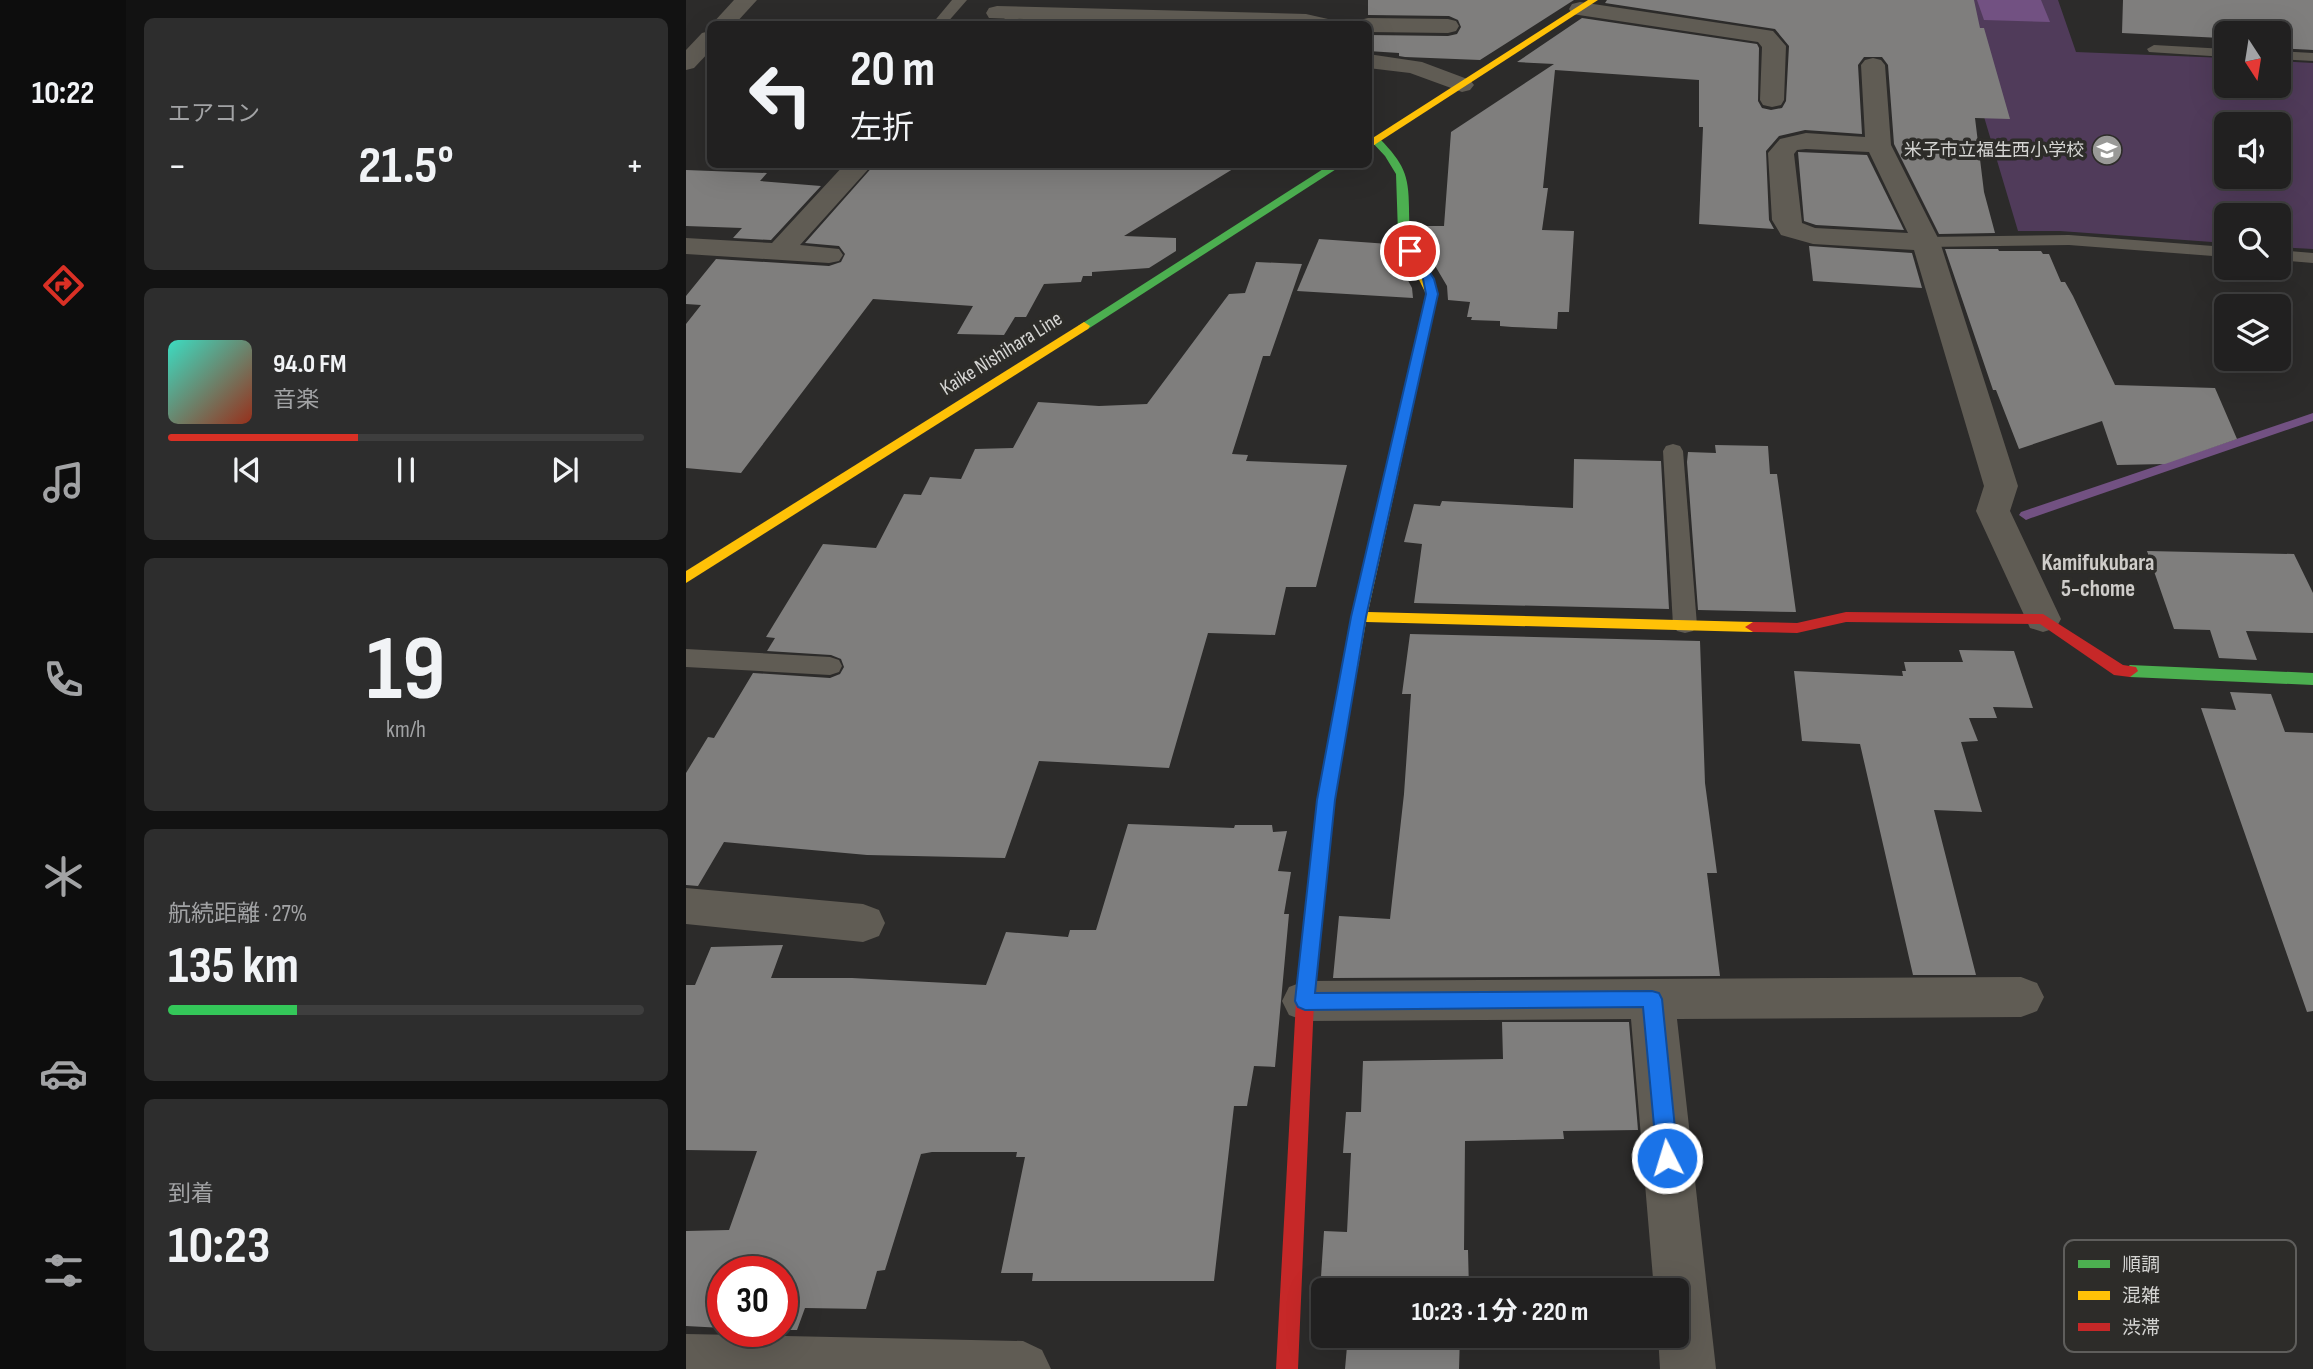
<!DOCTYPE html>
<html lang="ja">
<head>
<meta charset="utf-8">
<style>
  body { margin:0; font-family:"Sofia Sans Condensed","Noto Sans JP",sans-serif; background:#2d2d2d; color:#f1f3f6; height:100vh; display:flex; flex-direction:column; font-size:26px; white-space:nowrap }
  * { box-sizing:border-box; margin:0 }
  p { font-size:23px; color:#a2a3a5 }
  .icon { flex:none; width:38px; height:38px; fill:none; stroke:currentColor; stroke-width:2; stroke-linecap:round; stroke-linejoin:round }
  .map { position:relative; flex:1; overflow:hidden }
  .details { display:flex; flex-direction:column; gap:18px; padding:18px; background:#121212; width:560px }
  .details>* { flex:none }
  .hud { position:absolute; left:21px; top:21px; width:665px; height:147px; border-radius:10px; box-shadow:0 7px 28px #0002,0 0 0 2px #3e3e3e; background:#212020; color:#f1f3f6; overflow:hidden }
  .needle { width:46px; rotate:168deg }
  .buttons { position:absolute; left:1528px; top:21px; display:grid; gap:14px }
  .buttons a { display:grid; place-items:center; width:77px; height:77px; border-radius:10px; background:#212020; box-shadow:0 7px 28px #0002,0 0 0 2px #3e3e3e; font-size:35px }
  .speed { position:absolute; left:21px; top:1256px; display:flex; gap:14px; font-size:35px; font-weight:700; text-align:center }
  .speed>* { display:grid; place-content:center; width:91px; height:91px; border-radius:50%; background:#212020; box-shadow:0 7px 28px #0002,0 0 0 2px #3e3e3e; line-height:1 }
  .speed .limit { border:10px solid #d22; background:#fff; color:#111 }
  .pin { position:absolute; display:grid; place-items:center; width:60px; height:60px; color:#fff; margin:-30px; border:4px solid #fff; border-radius:50%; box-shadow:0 2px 7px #0007 }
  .me { position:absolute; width:77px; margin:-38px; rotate:355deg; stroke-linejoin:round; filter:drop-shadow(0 0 5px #0008) }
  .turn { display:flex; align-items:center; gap:24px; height:147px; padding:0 28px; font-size:32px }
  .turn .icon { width:91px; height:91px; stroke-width:2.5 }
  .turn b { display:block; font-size:49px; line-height:60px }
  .big { font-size:52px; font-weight:700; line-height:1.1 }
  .details .widget { flex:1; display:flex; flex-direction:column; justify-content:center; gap:10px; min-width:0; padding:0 24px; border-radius:10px; background:#2d2d2d }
  .details .dial { align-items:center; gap:0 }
  .dial b { font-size:91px; line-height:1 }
  .song { display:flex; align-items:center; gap:21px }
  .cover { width:84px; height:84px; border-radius:10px; background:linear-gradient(135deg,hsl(170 70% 55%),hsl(10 70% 35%)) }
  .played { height:7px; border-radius:4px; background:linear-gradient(90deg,#d93025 40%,#3e3e3e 40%) }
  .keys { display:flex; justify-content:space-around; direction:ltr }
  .heat { display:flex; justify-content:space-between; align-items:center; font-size:38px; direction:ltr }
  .charge { height:10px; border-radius:5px; background:linear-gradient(90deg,#34c759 27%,#3e3e3e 0) }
  .trip { position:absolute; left:625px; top:1278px; width:378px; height:70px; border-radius:10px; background:#212020; box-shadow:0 7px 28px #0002,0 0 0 2px #3e3e3e; font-weight:700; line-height:70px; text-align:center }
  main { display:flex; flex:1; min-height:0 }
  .dock { display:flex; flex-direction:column; width:126px; justify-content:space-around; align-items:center; background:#0d0d0d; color:#a2a3a5 }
  .dock .icon { width:49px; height:49px }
  .dock .active { color:#d93025 }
  .dock b { font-size:32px; color:#f1f3f6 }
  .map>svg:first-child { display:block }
</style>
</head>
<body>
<main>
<nav class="dock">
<b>10:22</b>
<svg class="icon active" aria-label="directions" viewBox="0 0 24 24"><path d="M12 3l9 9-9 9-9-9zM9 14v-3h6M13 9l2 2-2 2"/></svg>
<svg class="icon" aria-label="music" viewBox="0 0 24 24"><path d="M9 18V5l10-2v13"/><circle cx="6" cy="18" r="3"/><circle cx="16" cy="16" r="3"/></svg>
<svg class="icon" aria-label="phone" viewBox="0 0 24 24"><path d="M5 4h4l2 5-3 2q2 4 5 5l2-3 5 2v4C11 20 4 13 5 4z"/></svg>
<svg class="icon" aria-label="climate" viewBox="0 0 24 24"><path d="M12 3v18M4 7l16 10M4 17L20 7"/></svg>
<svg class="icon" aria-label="car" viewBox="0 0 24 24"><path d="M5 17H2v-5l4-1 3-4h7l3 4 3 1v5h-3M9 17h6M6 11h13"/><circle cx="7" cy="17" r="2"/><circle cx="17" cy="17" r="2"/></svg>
<svg class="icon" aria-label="filters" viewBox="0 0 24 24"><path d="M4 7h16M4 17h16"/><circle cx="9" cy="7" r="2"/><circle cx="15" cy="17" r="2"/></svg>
</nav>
<section class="details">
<div class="widget"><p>エアコン</p>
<div class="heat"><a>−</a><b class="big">21.5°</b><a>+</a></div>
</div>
<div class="widget">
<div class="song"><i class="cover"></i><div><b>94.0 FM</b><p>音楽</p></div></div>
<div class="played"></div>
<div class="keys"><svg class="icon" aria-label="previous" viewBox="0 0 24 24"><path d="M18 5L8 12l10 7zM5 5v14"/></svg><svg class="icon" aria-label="pause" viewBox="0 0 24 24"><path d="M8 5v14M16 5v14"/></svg><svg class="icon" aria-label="next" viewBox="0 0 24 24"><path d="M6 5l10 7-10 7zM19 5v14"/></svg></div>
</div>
<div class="widget dial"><b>19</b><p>km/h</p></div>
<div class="widget"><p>航続距離 · 27%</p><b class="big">135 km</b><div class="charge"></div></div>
<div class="widget"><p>到着</p><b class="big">10:23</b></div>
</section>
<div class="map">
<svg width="1627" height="1369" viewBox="0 0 1627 1369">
  <rect width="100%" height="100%" fill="#2c2b2a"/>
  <path fill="#503b5a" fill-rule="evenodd" d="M 1273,0 L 1372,0 L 1390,52 L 1540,58 L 1540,86 L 1592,86 L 1593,61 L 1627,63 L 1627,249 L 1593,247 L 1592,215 L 1540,215 L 1540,243 L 1374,231 L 1332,231 L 1293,100 ZM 1540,124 L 1592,124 L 1592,177 L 1540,177 Z"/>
  <polygon fill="#725182" points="1291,0 1355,0 1364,22 1298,20"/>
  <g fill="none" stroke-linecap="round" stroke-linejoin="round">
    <polygon fill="#725182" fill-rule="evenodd" points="1627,413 1627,421 1345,518 1340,520 1333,515 1335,512"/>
  </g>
  <g fill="#7f7e7d">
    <polygon points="682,0 888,0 794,60 719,57 713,56 713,53 682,51 682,35 762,36 771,34 775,27 772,20 763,16 682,15"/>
    <polygon points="921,0 1288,0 1294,28 1298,28 1324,119 1289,118 1298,192 1309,233 1253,234 1208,144 1202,65 1196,57 1178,57 1172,65 1176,134 1119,130 1093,136 1080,151 1083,220 1088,229 1013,224 1017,127 1013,127 1013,80 869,70 857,188 862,188 856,230 888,231 883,312 872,312 871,329 826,327 814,326 814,321 785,320 786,317 781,317 784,302 762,300 761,286 738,247 733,226 758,226 765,132 868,64 831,62 896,18 1071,44 1073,48 1072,101 1076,108 1085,110 1096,108 1100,101 1103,46 1089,29 919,3"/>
    <polygon points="1437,0 1627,0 1627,50 1592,48 1592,33 1540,33 1540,45 1535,38 1436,33"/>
    <polygon points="1112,152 1181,155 1218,230 1130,225 1118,221"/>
    <polygon points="189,164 555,164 438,236 490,238 490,251 463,268 406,272 406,276 397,276 395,282 358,284 340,317 329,317 318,335 271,334 287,306 187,299 55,473 0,468 0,324 15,305 0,304 0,296 30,259 143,266 155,262 159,254 153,246 119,243"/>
    <polygon points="0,170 81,173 74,181 135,186 85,240 47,238 56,228 0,226"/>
    <polygon points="633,239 703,244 726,288 727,298 611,291"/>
    <polygon points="1123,246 1226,253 1236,288 1127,281"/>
    <polygon points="1259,249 1312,249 1313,251 1355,251 1357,254 1363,254 1375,282 1379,282 1387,296 1429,385 1529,388 1551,439 1479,464 1431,465 1416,421 1333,449 1310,390 1307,390"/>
    <polygon points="570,262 616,264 584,356 577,356 546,454 562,455 560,461 661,465 630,587 600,587 589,635 522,633 483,768 353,761 319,858 181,855 38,842 12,886 0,885 0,773 22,737 28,738 67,673 144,678 154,674 158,667 155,659 145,655 81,651 89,638 80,637 137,544 190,548 218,494 235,495 244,477 275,479 289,449 327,448 352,402 413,406 461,404 543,294 559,293"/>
    <polygon points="1029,445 1082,446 1084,474 1091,474 1110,612 1012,610 1001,462 1002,452 1030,453"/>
    <polygon points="888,459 975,461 983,609 728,603 736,544 718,542 728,504 754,506 756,501 887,508"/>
    <polygon points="1461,551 1608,554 1627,593 1627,633 1560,631 1571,660 1533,658 1524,630 1488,629"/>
    <polygon points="724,634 1014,641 1019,783 1031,873 1021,873 1034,976 647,978 653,916 704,919 718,794 725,694 716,694"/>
    <polygon points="1273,650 1328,651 1347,708 1307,707 1311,718 1283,718 1292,741 1275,742 1296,812 1248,810 1290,975 1227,975 1174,744 1116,741 1108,671 1217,676 1216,671 1220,671 1218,662 1277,662"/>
    <polygon points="1544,692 1585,694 1599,732 1627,733 1627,1011 1621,1012 1515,708 1550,710"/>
    <polygon points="442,824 548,828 549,825 586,825 587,832 601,831 592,871 605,872 598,914 603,914 589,1067 568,1066 561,1106 548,1106 528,1281 346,1281 347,1273 315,1273 339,1157 330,1157 331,1152 246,1152 235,1154 199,1270 191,1271 180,1309 119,1308 111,1330 96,1330 96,1272 37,1272 37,1328 0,1326 0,1231 43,1230 71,1151 0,1150 0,985 9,985 25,947 97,945 85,978 166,978 300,985 320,932 382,937 384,930 410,930"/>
    <polygon points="816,1022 943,1022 952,1130 877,1131 878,1139 779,1141 778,1250 782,1250 783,1290 634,1292 638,1231 661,1232 665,1153 657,1153 660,1112 675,1112 677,1061 817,1059"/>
    <polygon points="662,1335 774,1335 773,1369 659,1369"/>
  </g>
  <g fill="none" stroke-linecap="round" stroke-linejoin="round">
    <g fill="#605c54" fill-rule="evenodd">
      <polygon points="266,0 281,0 260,24 246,24"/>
      <polygon points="329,9 336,13 329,24 315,24 324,10"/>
      <polygon points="1468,45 1540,49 1540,57 1463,52 1461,49"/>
      <polygon points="1592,51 1627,53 1627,61 1592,59"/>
      <polygon points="1383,235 1540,247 1540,257 1383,245 1240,247 1231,242 1240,237"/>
      <polygon points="1592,250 1627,253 1627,263 1592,260"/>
      <polygon points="987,444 994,446 997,451 1011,625 1007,631 999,633 991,631 987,625 977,451 980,446"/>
      <polygon points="0,649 144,657 153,660 156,666 153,672 144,675 0,667"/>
    </g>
    <g fill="#605c54" fill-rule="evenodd">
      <polygon points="48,0 71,0 49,24 26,24"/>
      <polygon points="894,2 1087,31 1100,46 1098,100 1095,105 1086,107 1077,105 1074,100 1076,47 1072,42 886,14 883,9 886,4"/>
      <polygon points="311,6 620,14 642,19 645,24 497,24 303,18 300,13 303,8"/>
      <polygon points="682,18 762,19 770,21 773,26 770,31 762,33 682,32 682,24 671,24 674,20"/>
      <polygon points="24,31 24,51 8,68 0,70 0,50 16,33"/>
      <polygon points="682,54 736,62 784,80 788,85 784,90 776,92 724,73 682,68"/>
      <path d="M 1187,58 L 1195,60 L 1199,65 L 1205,145 L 1254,242 L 1332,486 L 1324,511 L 1375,619 L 1370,628 L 1357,632 L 1344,628 L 1290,511 L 1298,486 L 1228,250 L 1127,244 L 1095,235 L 1086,220 L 1082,153 L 1094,139 L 1120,133 L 1179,137 L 1175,65 L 1179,60 ZM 1120,149 L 1183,152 L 1222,233 L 1129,228 L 1116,223 L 1108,154 L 1111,150 Z"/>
      <polygon points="159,164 187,164 114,245 153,249 157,255 153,261 143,263 0,254 0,238 86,243"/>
      <polygon points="0,888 177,904 193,910 199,923 193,936 177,942 0,924"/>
      <polygon points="1335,977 1351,983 1358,997 1351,1011 1335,1017 991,1019 1030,1369 974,1369 972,1335 990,1335 990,1290 968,1290 945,1019 619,1021 603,1015 596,1001 603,987 619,981"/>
      <polygon points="0,1334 337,1341 356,1350 365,1369 0,1369"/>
    </g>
    <g fill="#4caf50" fill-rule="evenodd">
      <path d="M 686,139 L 694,139 C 717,163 723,174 723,208 C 723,217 724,227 722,235 L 712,233 L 710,174 L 699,156 L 685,141 Z"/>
      <polygon points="645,164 658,164 402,329 398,330 392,326"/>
      <polygon points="1444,665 1627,673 1627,685 1444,677 1436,671"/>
    </g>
    <g fill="#ffc107" fill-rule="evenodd">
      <polygon points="902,0 912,0 682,149 682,141"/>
      <polygon points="718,230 724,233 729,249 752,294 682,612 1067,622 1075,627 1067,632 680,622 647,806 645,811 633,811 631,806 665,617 740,294 714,241 712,233"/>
      <polygon points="398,322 404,326 402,329 0,583 0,571"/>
    </g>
    <g fill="#c62828" fill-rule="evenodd">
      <polygon points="1160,612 1357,614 1437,665 1450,667 1452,671 1444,677 1428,675 1354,624 1160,622 1111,633 1067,632 1059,627 1067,622 1111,623"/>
      <polygon points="639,799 645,801 647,806 628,1001 612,1369 590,1369 610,1001 631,806 633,801"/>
    </g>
  </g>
  <polygon fill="#1a73e8" stroke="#114b97" stroke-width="2" points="724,247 728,248 748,279 752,294 680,617 649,800 629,993 966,991 973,993 976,999 992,1158 989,1165 981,1167 974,1165 971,1158 957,1007 619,1010 612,1007 609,1001 631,800 665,617 740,294 737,279 719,251"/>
  <defs>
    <g id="school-disc" transform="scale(1.575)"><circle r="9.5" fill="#999997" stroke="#2d2c29"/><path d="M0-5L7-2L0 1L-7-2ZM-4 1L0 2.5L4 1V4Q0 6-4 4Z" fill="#fff"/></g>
  </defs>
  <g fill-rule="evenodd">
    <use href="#school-disc" x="1421" y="150"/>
  </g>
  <g text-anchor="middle" stroke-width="7" stroke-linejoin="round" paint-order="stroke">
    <g font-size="18" fill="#d4d4d2" stroke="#2d2c29" text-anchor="end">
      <text x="1398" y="156">米子市立福生西小学校</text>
    </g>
    <g font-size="21" fill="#d4d4d2" stroke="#2d2c29">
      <text transform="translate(315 353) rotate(-32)" y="7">Kaike Nishihara Line</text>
    </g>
    <g font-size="23" font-weight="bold" fill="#cfcdca" stroke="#2d2c29">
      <text x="1412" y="570">Kamifukubara<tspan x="1412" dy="26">5-chome</tspan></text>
    </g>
  </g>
  <rect x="1378" y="1240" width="232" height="112" rx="10" fill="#2d2c29" stroke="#5f5e5c" stroke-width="2"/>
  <rect x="1392" y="1260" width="32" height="8" fill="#4caf50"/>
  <rect x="1392" y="1291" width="32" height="9" fill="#ffc107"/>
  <rect x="1392" y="1323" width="32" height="8" fill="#c62828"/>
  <g font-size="19" fill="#d4d4d2">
    <text x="1436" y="1271">順調</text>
    <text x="1436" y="1302">混雑</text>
    <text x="1436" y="1334">渋滞</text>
  </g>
</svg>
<div class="buttons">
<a><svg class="needle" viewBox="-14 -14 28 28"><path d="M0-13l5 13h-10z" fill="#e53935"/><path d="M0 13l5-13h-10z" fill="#a2a3a5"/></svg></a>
<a><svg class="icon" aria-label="sound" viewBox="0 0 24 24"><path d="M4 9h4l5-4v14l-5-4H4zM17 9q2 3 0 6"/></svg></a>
<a><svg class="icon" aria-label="search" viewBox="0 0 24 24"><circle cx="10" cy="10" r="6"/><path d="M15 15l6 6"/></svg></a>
<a><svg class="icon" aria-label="layers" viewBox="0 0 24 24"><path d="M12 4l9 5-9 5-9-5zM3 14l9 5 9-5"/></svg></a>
</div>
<div class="speed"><div class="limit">30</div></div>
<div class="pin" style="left:724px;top:251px;background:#d93025"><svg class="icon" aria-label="arrive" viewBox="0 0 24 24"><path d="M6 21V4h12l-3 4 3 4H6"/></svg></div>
<svg class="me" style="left:981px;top:1158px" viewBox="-20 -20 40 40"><circle r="17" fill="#1a73e8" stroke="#fff" stroke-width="3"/><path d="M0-11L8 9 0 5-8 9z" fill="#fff"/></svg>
<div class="trip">10:23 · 1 分 · 220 m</div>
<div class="hud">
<div class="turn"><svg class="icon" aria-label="left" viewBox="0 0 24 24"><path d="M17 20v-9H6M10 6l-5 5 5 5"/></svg><div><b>20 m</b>左折</div></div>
</div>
</div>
</main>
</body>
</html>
